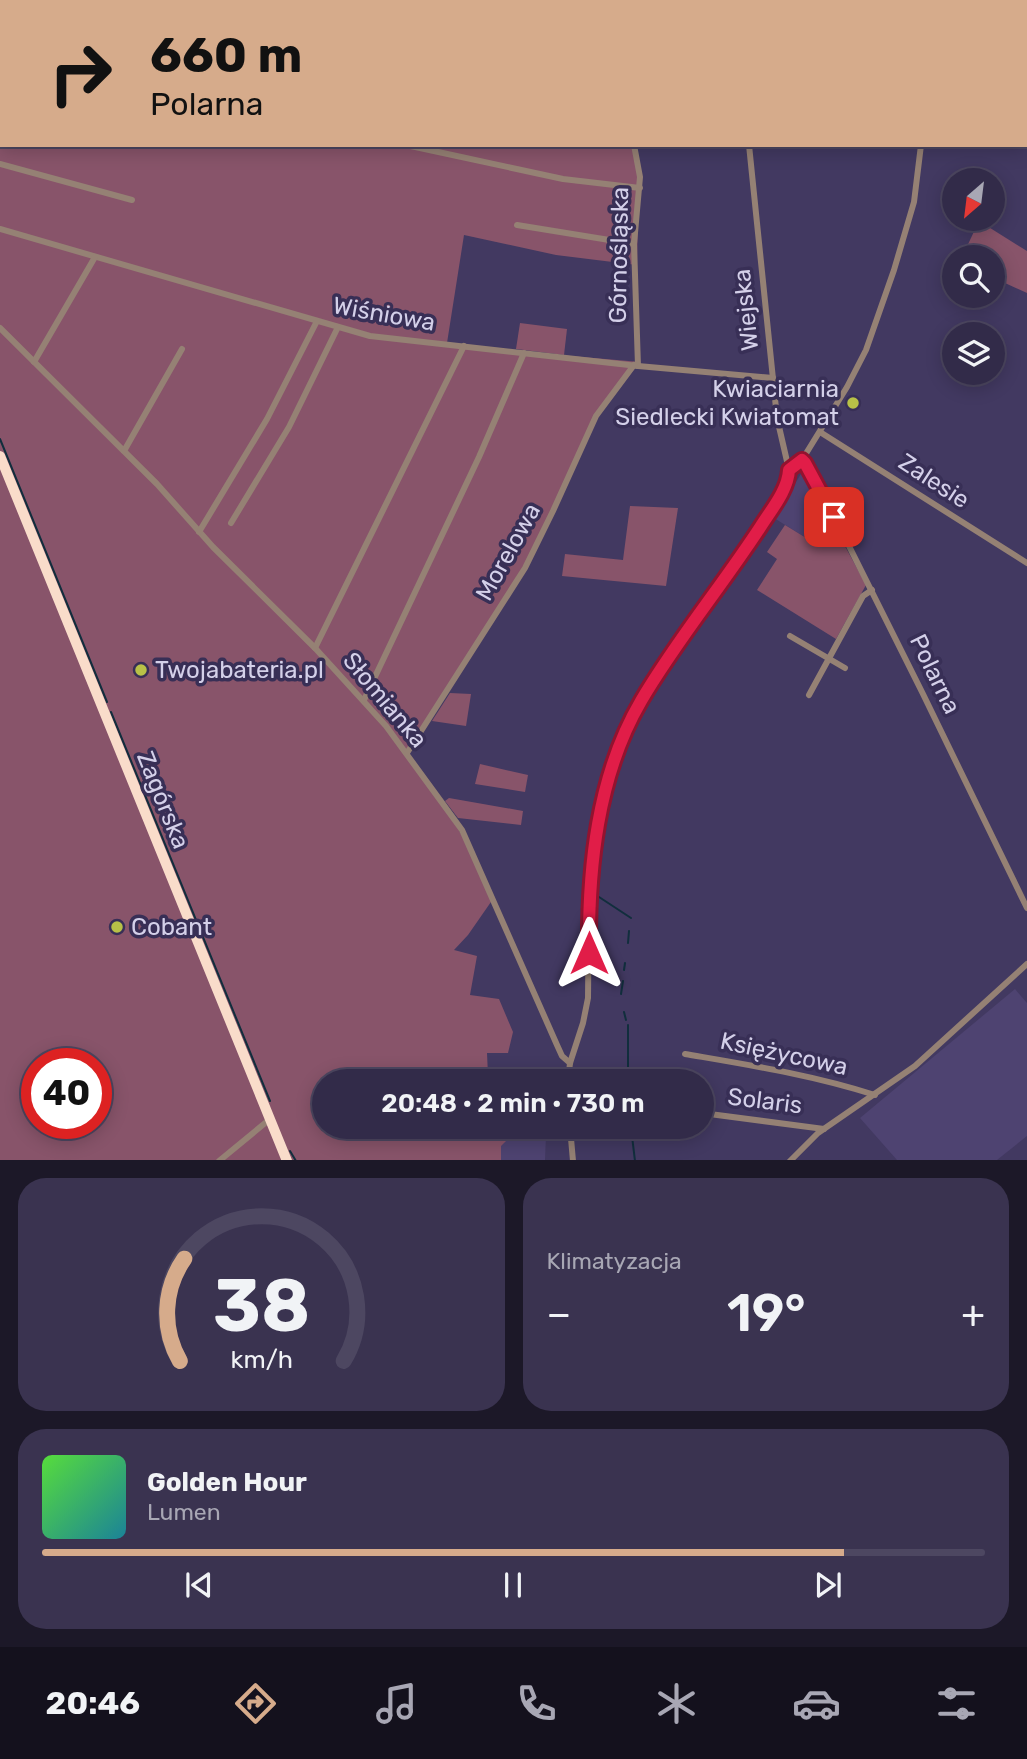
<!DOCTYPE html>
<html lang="pl">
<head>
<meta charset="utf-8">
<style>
  body { margin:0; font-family:Rubik,sans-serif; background:#3a3350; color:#f1f3f6; height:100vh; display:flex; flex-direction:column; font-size:26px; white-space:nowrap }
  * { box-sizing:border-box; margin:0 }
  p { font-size:23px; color:#a8a7b4 }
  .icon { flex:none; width:38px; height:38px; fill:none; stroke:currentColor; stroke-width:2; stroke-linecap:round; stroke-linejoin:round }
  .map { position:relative; height:1160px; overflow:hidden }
  .drawer { display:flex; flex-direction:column; gap:18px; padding:18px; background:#1c1828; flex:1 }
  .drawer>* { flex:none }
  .banner { position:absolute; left:0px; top:0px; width:1027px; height:147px; box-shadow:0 4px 18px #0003,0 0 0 2px #4d4761; background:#d6ab8b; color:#111; overflow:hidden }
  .needle { width:46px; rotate:208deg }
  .buttons { position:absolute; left:942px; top:168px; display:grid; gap:14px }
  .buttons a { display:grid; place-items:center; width:63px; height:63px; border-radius:50%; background:#322b49; box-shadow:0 4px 18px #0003,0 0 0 2px #4d4761; font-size:35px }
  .speed { position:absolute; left:21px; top:1048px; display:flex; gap:14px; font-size:35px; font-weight:700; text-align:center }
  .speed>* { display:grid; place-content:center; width:91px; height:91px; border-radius:50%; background:#322b49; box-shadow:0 4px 18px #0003,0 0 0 2px #4d4761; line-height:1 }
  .speed .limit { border:10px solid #d22; background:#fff; color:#111 }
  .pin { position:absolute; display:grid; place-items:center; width:60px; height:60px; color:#fff; margin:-30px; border-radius:14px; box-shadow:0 4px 10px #0006 }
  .me { position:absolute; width:77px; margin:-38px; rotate:0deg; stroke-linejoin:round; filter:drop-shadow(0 0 5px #0008) }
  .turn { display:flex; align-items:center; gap:24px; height:147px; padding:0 35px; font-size:32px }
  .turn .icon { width:91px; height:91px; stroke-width:2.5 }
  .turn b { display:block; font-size:49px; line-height:60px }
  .big { font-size:52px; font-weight:600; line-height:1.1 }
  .drawer .card { flex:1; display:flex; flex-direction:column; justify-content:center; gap:10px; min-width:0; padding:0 24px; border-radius:28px; background:#3a3350 }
  .drawer .dial { align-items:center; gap:0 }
  .dial svg { height:182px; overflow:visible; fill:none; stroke:#4d4761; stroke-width:7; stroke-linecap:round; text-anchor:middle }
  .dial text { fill:#f1f3f6; stroke:none }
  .song { display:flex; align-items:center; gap:21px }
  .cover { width:84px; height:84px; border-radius:10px; background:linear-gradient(135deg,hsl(110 70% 55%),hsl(190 70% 35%)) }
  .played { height:7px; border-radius:4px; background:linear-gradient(90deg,#d6ab8b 85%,#4d4761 85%) }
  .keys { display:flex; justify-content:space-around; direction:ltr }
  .heat { display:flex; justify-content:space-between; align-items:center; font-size:38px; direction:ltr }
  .drawer .tiles { flex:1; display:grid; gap:18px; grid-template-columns:1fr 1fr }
  .card:last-child { grid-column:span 2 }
  .trip { position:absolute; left:312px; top:1069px; width:402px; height:70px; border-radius:35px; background:#322b49; box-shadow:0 4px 18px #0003,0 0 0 2px #4d4761; font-weight:600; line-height:70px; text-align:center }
  .menu { display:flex; height:112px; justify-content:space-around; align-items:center; background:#14111d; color:#a8a7b4 }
  .menu .icon { width:49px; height:49px }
  .menu .selected { color:#d6ab8b }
  .menu b { font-size:32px; color:#f1f3f6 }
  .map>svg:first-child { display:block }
</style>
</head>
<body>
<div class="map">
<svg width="1027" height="1161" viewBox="0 0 1027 1161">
  <rect width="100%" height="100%" fill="#423961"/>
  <g fill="#4e4371">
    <polygon points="804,469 832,522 816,544 774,518"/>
    <polygon points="1015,989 1027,1003 1027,1136 997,1160 897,1160 860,1118"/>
    <polygon points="483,1127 546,1135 545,1160 389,1161"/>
  </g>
  <g fill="#88546a" fill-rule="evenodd">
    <path d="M 0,0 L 626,0 L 626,2 L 2,2 L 2,145 L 635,145 L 639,168 L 637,265 L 556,255 L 464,235 L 447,343 L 524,352 L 640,362 L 598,414 L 532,557 L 408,756 L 452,816 L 493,899 L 468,935 L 454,950 L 477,956 L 470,995 L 499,999 L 513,1032 L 508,1053 L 487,1053 L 488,1075 L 558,1077 L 558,1081 L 324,1082 L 324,1127 L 516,1127 L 516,1131 L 501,1146 L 501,1160 L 0,1161 ZM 37,1064 L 96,1064 L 96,1124 L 37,1124 Z"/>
    <polygon points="979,221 1027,251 1027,293 992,277 992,257 962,257"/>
    <polygon points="520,323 567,329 564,355 516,349"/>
    <polygon points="630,506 678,508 666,586 562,576 565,554 623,560"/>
    <polygon points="832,522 866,585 836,639 757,590 777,559 767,552 785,525 816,544"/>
    <polygon points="450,693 471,694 466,726 432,721"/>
    <polygon points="480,764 528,775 525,792 475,784"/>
    <polygon points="449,798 523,811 521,825 458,818 445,801"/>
  </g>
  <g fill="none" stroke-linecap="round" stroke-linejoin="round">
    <g stroke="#112e3d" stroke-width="2">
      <polyline points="0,439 107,702"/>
      <polyline points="111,712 270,1101"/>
      <polyline points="596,895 631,918"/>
      <polyline points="628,943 629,931"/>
      <polyline points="624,970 625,963"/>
      <polyline points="621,994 623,981"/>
      <polyline points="624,1012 626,1020"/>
      <polyline points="628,1078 628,1025"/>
      <polyline points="632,1130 632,1133"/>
      <polyline points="632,1136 635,1161"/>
      <polyline points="290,1151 296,1161"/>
    </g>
    <g stroke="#958174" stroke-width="6">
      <polyline points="694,0 694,2"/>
      <polyline points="911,0 911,2"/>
      <polyline points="954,0 958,2"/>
      <polyline points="98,2 101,0"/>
      <polyline points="252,2 253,0"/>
      <polyline points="299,2 300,0"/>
      <polyline points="625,2 625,0"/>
      <polyline points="672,2 678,0"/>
      <polyline points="750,2 750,0"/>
      <polyline points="1026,31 1027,32"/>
      <polyline points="0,49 2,48"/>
      <polyline points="1026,121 1027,122"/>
      <polyline points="406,145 563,179 640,188"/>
      <polyline points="634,145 640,177 634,244 638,366"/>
      <polyline points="0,164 132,200"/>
      <polyline points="517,225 634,244"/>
      <polyline points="0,229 370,336 638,366 773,378"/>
      <polyline points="0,328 157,484 213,547 315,648 386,726 462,830 557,1045 562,1056 570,1063"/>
      <polyline points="34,362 95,257"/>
      <polyline points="820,432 1027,563"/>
      <polyline points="124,451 182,349"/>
      <polyline points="802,460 810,468 923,694 1027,908"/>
      <polyline points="789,470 802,460 847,387 866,350 894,270 914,202 921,145"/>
      <polyline points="231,523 289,427 338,327"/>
      <polyline points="199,532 267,419 317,321"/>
      <polyline points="790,636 845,668"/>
      <polyline points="315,648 464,346"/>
      <polyline points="809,695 863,596 872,590"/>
      <polyline points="364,700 479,457 524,353"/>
      <polyline points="407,753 525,568 553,511 596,416 634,365"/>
      <path d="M 685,1054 C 749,1065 813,1075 875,1095"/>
      <polyline points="568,1082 570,1063 583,1023 588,998 589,896 596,839 604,800 622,740 653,682 743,555 784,488 789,470 777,418 749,145"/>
      <polyline points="702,1113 824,1129"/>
      <polyline points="570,1127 573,1161"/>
      <polyline points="219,1161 270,1119"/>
      <polyline points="790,1161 818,1133 915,1066 1027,964"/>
    </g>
    <polyline stroke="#f9dcca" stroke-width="10" points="0,456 287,1161"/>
  </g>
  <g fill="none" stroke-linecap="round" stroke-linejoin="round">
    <g stroke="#92132f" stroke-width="18">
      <path id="route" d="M 589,953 C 588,869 597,776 641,701 C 676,641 722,586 761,526 C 771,510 788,490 789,470 L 802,460 L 805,463 L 834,517"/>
    </g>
    <use href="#route" stroke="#e11d48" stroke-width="12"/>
  </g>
  <g fill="#b8c147" stroke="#382f56" stroke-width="2.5">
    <circle cx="853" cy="403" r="7"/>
    <circle cx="141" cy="670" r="7"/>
    <circle cx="117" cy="927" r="7"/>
  </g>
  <g text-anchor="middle" stroke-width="7" stroke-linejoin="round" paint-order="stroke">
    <g font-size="24" fill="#d4d0e9" stroke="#382f56">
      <text transform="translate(619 255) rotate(-89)" y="8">Górnośląska</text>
      <text transform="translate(746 310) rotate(-96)" y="8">Wiejska</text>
      <text transform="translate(384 314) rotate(10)" y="8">Wiśniowa</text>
      <text transform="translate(934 481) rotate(33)" y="8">Zalesie</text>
      <text transform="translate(508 552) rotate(-61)" y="8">Morelowa</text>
      <text transform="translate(935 674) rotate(64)" y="8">Polarna</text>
      <text transform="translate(385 700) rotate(50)" y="8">Słomianka</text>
      <text transform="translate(163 800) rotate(68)" y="8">Zagórska</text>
      <text transform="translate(784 1054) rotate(12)" y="8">Księżycowa</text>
      <text transform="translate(765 1101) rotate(7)" y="8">Solaris</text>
    </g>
    <g font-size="24" fill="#d4d0e9" stroke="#382f56" text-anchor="start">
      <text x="839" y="397" text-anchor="end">Kwiaciarnia<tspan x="839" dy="28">Siedlecki Kwiatomat</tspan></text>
      <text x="155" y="678">Twojabateria.pl</text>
      <text x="131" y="935">Cobant</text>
    </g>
  </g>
</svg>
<div class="buttons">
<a><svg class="needle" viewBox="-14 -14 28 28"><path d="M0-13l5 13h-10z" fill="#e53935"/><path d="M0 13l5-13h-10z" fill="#a8a7b4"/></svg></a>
<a><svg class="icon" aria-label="search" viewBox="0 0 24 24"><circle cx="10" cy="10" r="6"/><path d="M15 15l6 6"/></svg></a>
<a><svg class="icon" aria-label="layers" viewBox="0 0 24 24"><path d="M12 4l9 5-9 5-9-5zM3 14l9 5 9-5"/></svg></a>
</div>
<div class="speed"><div class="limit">40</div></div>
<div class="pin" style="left:834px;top:517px;background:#d93025"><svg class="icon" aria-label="arrive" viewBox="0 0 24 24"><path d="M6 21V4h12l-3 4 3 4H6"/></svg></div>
<svg class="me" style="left:589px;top:953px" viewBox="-20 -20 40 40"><path d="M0-17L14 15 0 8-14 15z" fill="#e11d48" stroke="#fff" stroke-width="4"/></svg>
<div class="trip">20:48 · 2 min · 730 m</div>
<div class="banner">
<div class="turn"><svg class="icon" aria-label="right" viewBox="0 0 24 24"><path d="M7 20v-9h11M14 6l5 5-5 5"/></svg><div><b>660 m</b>Polarna</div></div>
</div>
</div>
<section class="drawer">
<div class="tiles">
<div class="card dial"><svg viewBox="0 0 100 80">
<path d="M14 69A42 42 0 1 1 86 69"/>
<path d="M14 69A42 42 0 0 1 16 24" stroke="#d6ab8b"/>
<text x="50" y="56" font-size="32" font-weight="700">38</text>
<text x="50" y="72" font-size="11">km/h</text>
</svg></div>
<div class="card"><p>Klimatyzacja</p>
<div class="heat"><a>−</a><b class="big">19°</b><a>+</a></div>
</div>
<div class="card">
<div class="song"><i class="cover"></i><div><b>Golden Hour</b><p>Lumen</p></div></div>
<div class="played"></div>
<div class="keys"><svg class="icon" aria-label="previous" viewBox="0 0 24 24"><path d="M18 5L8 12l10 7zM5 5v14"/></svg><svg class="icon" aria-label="pause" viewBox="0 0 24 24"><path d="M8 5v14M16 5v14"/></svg><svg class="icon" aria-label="next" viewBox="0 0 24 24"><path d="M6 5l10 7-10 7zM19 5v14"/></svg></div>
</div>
</div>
</section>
<nav class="menu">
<b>20:46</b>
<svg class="icon selected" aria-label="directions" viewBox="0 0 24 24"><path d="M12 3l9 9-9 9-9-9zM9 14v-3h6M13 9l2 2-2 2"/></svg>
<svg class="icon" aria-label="music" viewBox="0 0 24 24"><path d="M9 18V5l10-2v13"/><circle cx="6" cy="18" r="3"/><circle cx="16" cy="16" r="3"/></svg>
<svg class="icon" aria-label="phone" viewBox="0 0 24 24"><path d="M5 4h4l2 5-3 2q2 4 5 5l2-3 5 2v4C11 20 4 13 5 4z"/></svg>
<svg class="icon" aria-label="climate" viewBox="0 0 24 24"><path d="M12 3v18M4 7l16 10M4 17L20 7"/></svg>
<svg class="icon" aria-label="car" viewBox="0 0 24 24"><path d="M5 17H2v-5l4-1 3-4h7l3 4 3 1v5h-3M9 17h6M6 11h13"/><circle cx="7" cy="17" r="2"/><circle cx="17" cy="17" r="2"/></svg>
<svg class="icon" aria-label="filters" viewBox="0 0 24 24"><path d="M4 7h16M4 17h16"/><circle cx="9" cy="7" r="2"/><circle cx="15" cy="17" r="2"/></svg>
</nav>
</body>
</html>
